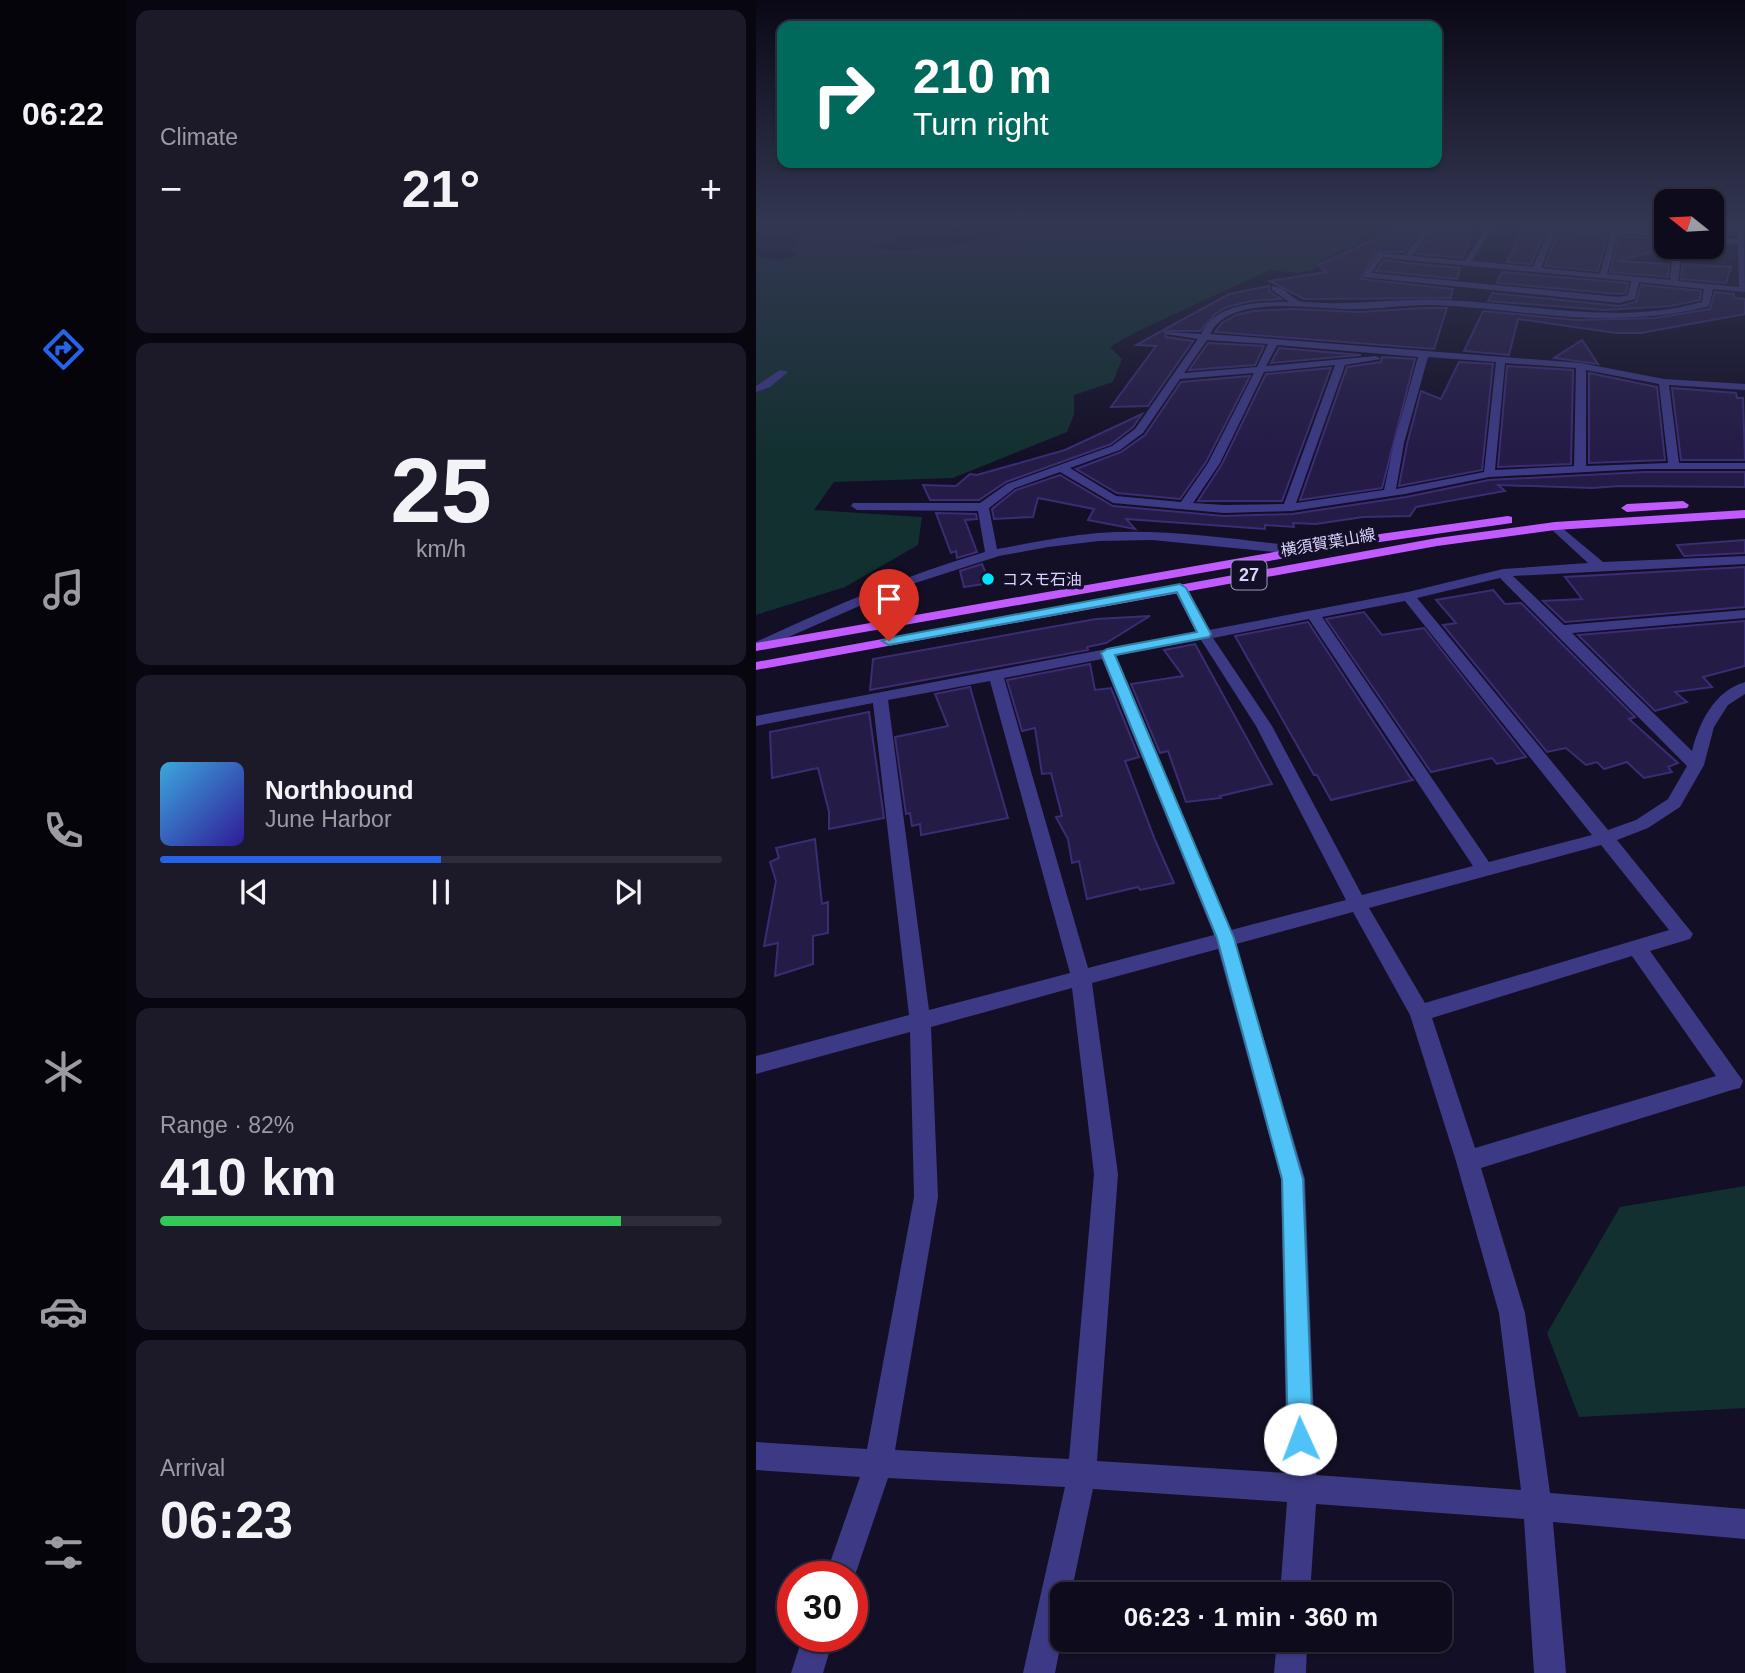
<!DOCTYPE html>
<html lang="en">
<head>
<meta charset="utf-8">
<style>
  body { margin:0; font-family:Helvetica,"Noto Sans JP",sans-serif; background:#1c1929; color:#f1f3f6; height:100vh; display:flex; flex-direction:column; font-size:26px; white-space:nowrap }
  * { box-sizing:border-box; margin:0 }
  p { font-size:23px; color:#9b9ba3 }
  .icon { flex:none; width:38px; height:38px; fill:none; stroke:currentColor; stroke-width:2; stroke-linecap:round; stroke-linejoin:round }
  .map { position:relative; flex:1; overflow:hidden }
  .side { display:flex; flex-direction:column; gap:10px; padding:10px; background:#08060f; width:630px }
  .side>* { flex:none }
  .top-card { position:absolute; left:21px; top:21px; width:665px; height:147px; border-radius:14px; box-shadow:0 2px 5px #0004,0 0 0 2px #2e2b3b; background:#00695c; color:#fff; overflow:hidden }
  .needle { width:46px; rotate:288deg }
  .buttons { position:absolute; left:898px; top:189px; display:grid; gap:14px }
  .buttons a { display:grid; place-items:center; width:70px; height:70px; border-radius:14px; background:#0e0b1c; box-shadow:0 2px 5px #0004,0 0 0 2px #2e2b3b; font-size:35px }
  .speed { position:absolute; left:21px; top:1561px; display:flex; gap:14px; font-size:35px; font-weight:700; text-align:center }
  .speed>* { display:grid; place-content:center; width:91px; height:91px; border-radius:50%; background:#0e0b1c; box-shadow:0 2px 5px #0004,0 0 0 2px #2e2b3b; line-height:1 }
  .speed .limit { border:10px solid #d22; background:#fff; color:#111 }
  .pin { position:absolute; display:grid; place-items:center; width:60px; height:60px; color:#fff; margin:-72px -30px; border-radius:50% 50% 50% 0; rotate:-45deg; box-shadow:0 0 7px #0007 }
  .pin .icon { rotate:45deg }
  .me { position:absolute; width:77px; margin:-38px; rotate:358deg; stroke-linejoin:round; filter:drop-shadow(0 0 5px #0008) }
  .turn { display:flex; align-items:center; gap:24px; height:147px; padding:0 21px; font-size:32px }
  .turn .icon { width:91px; height:91px; stroke-width:2.5 }
  .turn b { display:block; font-size:49px; line-height:60px }
  .big { font-size:52px; font-weight:700; line-height:1.1 }
  .side .tile { flex:1; display:flex; flex-direction:column; justify-content:center; gap:10px; min-width:0; padding:0 24px; border-radius:14px; background:#1c1929 }
  .side .dial { align-items:center; gap:0 }
  .dial b { font-size:91px; line-height:1 }
  .song { display:flex; align-items:center; gap:21px }
  .cover { width:84px; height:84px; border-radius:10px; background:linear-gradient(135deg,hsl(200 70% 55%),hsl(250 70% 35%)) }
  .played { height:7px; border-radius:4px; background:linear-gradient(90deg,#2563eb 50%,#2e2b3b 50%) }
  .keys { display:flex; justify-content:space-around; direction:ltr }
  .heat { display:flex; justify-content:space-between; align-items:center; font-size:38px; direction:ltr }
  .charge { height:10px; border-radius:5px; background:linear-gradient(90deg,#34c759 82%,#2e2b3b 0) }
  .trip { position:absolute; left:294px; top:1582px; width:402px; height:70px; border-radius:14px; background:#0e0b1c; box-shadow:0 2px 5px #0004,0 0 0 2px #2e2b3b; font-weight:700; line-height:70px; text-align:center }
  main { display:flex; flex:1; min-height:0 }
  .dock { display:flex; flex-direction:column; width:126px; justify-content:space-around; align-items:center; background:#06040b; color:#9b9ba3 }
  .dock .icon { width:49px; height:49px }
  .dock .active { color:#2563eb }
  .dock b { font-size:32px; color:#f1f3f6 }
  .map>svg:first-child { display:block }
</style>
</head>
<body>
<main>
<nav class="dock">
<b>06:22</b>
<svg class="icon active" aria-label="directions" viewBox="0 0 24 24"><path d="M12 3l9 9-9 9-9-9zM9 14v-3h6M13 9l2 2-2 2"/></svg>
<svg class="icon" aria-label="music" viewBox="0 0 24 24"><path d="M9 18V5l10-2v13"/><circle cx="6" cy="18" r="3"/><circle cx="16" cy="16" r="3"/></svg>
<svg class="icon" aria-label="phone" viewBox="0 0 24 24"><path d="M5 4h4l2 5-3 2q2 4 5 5l2-3 5 2v4C11 20 4 13 5 4z"/></svg>
<svg class="icon" aria-label="climate" viewBox="0 0 24 24"><path d="M12 3v18M4 7l16 10M4 17L20 7"/></svg>
<svg class="icon" aria-label="car" viewBox="0 0 24 24"><path d="M5 17H2v-5l4-1 3-4h7l3 4 3 1v5h-3M9 17h6M6 11h13"/><circle cx="7" cy="17" r="2"/><circle cx="17" cy="17" r="2"/></svg>
<svg class="icon" aria-label="filters" viewBox="0 0 24 24"><path d="M4 7h16M4 17h16"/><circle cx="9" cy="7" r="2"/><circle cx="15" cy="17" r="2"/></svg>
</nav>
<section class="side">
<div class="tile"><p>Climate</p>
<div class="heat"><a>−</a><b class="big">21°</b><a>+</a></div>
</div>
<div class="tile dial"><b>25</b><p>km/h</p></div>
<div class="tile">
<div class="song"><i class="cover"></i><div><b>Northbound</b><p>June Harbor</p></div></div>
<div class="played"></div>
<div class="keys"><svg class="icon" aria-label="previous" viewBox="0 0 24 24"><path d="M18 5L8 12l10 7zM5 5v14"/></svg><svg class="icon" aria-label="pause" viewBox="0 0 24 24"><path d="M8 5v14M16 5v14"/></svg><svg class="icon" aria-label="next" viewBox="0 0 24 24"><path d="M6 5l10 7-10 7zM19 5v14"/></svg></div>
</div>
<div class="tile"><p>Range · 82%</p><b class="big">410 km</b><div class="charge"></div></div>
<div class="tile"><p>Arrival</p><b class="big">06:23</b></div>
</section>
<div class="map">
<svg width="989" height="1673" viewBox="0 0 989 1673">
  <rect width="100%" height="100%" fill="#130f26"/>
  <g fill="#12302f">
    <path d="M 50,223 L 230,223 L 158,234 L 114,248 C 168,254 221,244 271,224 L 264,223 L 628,223 L 599,245 L 564,260 L 557,270 L 542,273 L 514,270 L 380,332 L 354,347 L 366,359 L 357,382 L 318,395 L 318,414 L 311,432 L 197,478 L 78,482 L 58,510 L 166,517 L 162,545 L 89,587 L 0,615 L 0,256 L 22,261 L 42,255 L 35,251 L 41,245 L 40,235 L 48,231 Z"/>
    <polygon points="989,1186 989,1408 823,1417 791,1333 864,1207"/>
  </g>
  <g fill="#241b47" stroke="#3b2d73" stroke-width="2">
    <polygon points="640,223 670,223 648,252 620,252 605,279 697,289 695,298 548,299 514,281 570,272 562,265 624,237"/>
    <polygon points="683,223 718,223 707,258 661,254"/>
    <polygon points="866,223 910,223 910,230 866,227"/>
    <polygon points="956,223 979,223 979,231 956,235"/>
    <polygon points="768,227 790,230 775,264 751,262"/>
    <polygon points="803,231 852,235 842,271 789,266"/>
    <polygon points="864,236 910,240 910,247 915,247 861,261 913,264 912,277 854,272"/>
    <polygon points="628,260 651,263 704,268 701,279 620,271"/>
    <polygon points="927,264 975,267 970,283 925,279"/>
    <polygon points="746,272 872,283 870,293 863,294 741,283"/>
    <polygon points="885,285 945,291 944,300 914,306 849,310 732,301 736,293 864,306 880,302"/>
    <polygon points="513,286 514,292 525,299 495,301 471,307 459,314 444,331 409,331 410,337 437,341 392,406 355,407 400,346 380,345 473,294"/>
    <polygon points="959,292 978,294 978,298 989,299 989,314 885,333 860,333 762,319 753,355 708,351 727,311 821,320 899,318 954,309"/>
    <polygon points="667,308 691,308 678,349 459,332 466,323 480,315 497,311 537,309 603,312"/>
    <polygon points="826,340 842,364 798,358"/>
    <polygon points="452,343 508,346 499,365 433,370"/>
    <polygon points="523,348 605,355 515,363"/>
    <polygon points="626,357 659,359 626,488 544,500 591,367 625,362"/>
    <polygon points="703,362 737,364 726,470 643,486 651,444 665,391 685,399"/>
    <polygon points="751,366 817,370 815,464 742,467"/>
    <polygon points="575,368 526,501 442,501 466,464 510,374"/>
    <polygon points="833,373 901,387 909,460 833,463"/>
    <polygon points="494,376 450,462 424,499 361,493 320,469 365,452 389,435 425,382"/>
    <polygon points="916,388 980,393 981,398 987,398 989,460 925,460"/>
    <polygon points="386,414 377,427 355,444 250,482 223,500 174,500 167,485 200,486 214,474 221,475 309,450"/>
    <polygon points="888,472 989,472 989,487 863,486 836,488 742,485 749,491 660,507 654,516 607,517 560,524 537,523 538,527 509,525 509,529 370,519 379,529 332,520 338,509 282,498 277,517 238,519 236,509 260,490 304,475 357,506 468,516 536,514 650,497 733,480"/>
    <polygon points="180,513 220,514 221,519 209,520 221,552 201,558 200,551 195,553"/>
    <polygon points="989,540 989,553 928,556 921,545"/>
    <polygon points="226,564 234,583 208,587 204,571"/>
    <polygon points="989,567 989,607 809,622 787,601 826,599 809,577"/>
    <polygon points="737,590 749,604 765,603 879,717 873,719 922,763 912,767 916,772 888,778 871,762 848,769 841,762 830,765 810,748 791,752 687,625 700,623 680,600"/>
    <polygon points="608,612 626,635 668,628 770,757 741,764 736,758 675,772 570,619"/>
    <polygon points="394,616 350,643 331,647 332,650 114,690 117,659 340,619"/>
    <polygon points="989,621 989,666 947,677 956,687 919,692 931,702 899,711 822,635"/>
    <polygon points="552,622 654,777 657,780 575,800 561,775 558,775 479,636"/>
    <polygon points="439,644 516,784 464,796 465,798 430,802 412,751 404,753 375,684 427,676 408,650"/>
    <polygon points="334,664 339,690 355,688 383,757 369,761 399,840 418,883 384,890 382,887 331,899 323,861 316,863 312,839 300,817 306,816 295,773 286,774 279,728 266,731 251,680"/>
    <polygon points="214,687 252,818 165,835 164,824 156,826 154,813 150,814 139,737 192,726 179,694"/>
    <polygon points="113,712 128,818 73,829 73,812 62,768 16,778 14,732"/>
    <polygon points="59,839 66,904 72,902 72,933 57,936 57,964 19,976 22,943 8,946 20,881 14,862 23,858 20,848"/>
  </g>
  <g fill="none" stroke-linecap="round" stroke-linejoin="round">
    <g fill="#3d3a85" fill-rule="evenodd">
      <path d="M 673,223 L 680,223 L 656,256 L 709,261 L 733,223 L 739,223 L 716,261 L 777,267 L 794,228 L 761,223 L 803,223 L 856,228 L 858,223 L 864,223 L 863,229 L 910,233 L 910,237 L 862,233 L 851,274 L 914,280 L 918,247 L 926,247 L 922,281 L 983,287 L 982,244 L 956,241 L 956,237 L 982,239 L 981,223 L 988,223 L 989,292 L 957,289 L 953,306 C 917,316 880,318 842,318 C 787,317 733,307 678,305 C 649,304 621,310 592,309 C 554,309 474,293 454,334 L 825,363 L 908,379 L 989,384 L 989,390 L 913,385 L 923,463 L 989,463 L 989,469 L 888,469 L 733,477 L 649,494 L 536,511 L 468,513 L 357,503 L 304,472 L 259,488 L 233,508 L 241,549 C 275,543 308,536 342,533 C 411,528 481,540 550,547 L 556,551 L 550,555 L 396,540 L 343,541 L 292,547 L 243,556 L 147,587 L 0,651 L 0,642 C 75,607 150,575 229,552 L 222,511 L 101,510 L 95,506 L 97,503 L 224,503 L 251,484 L 356,446 L 379,429 L 442,339 L 410,334 L 411,332 L 445,334 C 461,302 501,302 533,302 L 516,290 L 516,286 C 529,286 536,301 548,302 C 595,306 640,298 686,300 C 772,303 861,326 946,302 L 948,289 L 883,282 L 879,299 L 863,303 L 607,277 L 622,253 L 649,255 ZM 801,228 L 855,233 L 844,274 L 785,268 ZM 627,257 L 651,260 L 875,281 L 872,295 L 863,297 L 615,273 ZM 451,340 L 512,344 L 501,367 L 428,373 ZM 521,345 L 662,357 L 638,443 L 628,490 L 540,503 L 589,365 L 625,359 L 620,356 L 510,366 ZM 672,357 L 740,362 L 728,472 L 640,489 L 648,443 ZM 749,363 L 820,368 L 818,466 L 739,470 ZM 579,365 L 528,504 L 468,505 L 437,503 L 464,463 L 508,372 ZM 830,370 L 903,384 L 912,463 L 830,466 ZM 498,373 L 452,463 L 425,502 L 360,496 L 314,468 L 364,450 L 387,433 L 424,379 Z"/>
      <polygon points="24,370 32,372 14,387 0,392 0,386"/>
      <path d="M 799,522 L 847,562 L 989,556 L 989,564 L 757,576 L 808,625 L 989,610 L 989,618 L 816,633 L 936,751 C 943,723 958,691 989,682 L 989,694 L 972,705 L 958,727 L 948,765 L 924,807 L 892,828 L 861,840 L 937,934 L 934,939 L 894,951 L 987,1081 L 984,1088 L 976,1090 L 725,1168 L 769,1313 L 794,1493 L 989,1509 L 989,1539 L 797,1522 L 810,1673 L 778,1673 L 768,1519 L 560,1504 L 554,1594 L 524,1594 L 531,1502 L 337,1489 L 315,1594 L 306,1594 L 306,1637 L 299,1673 L 267,1673 L 309,1487 L 132,1478 L 96,1584 L 96,1577 L 69,1577 L 104,1477 L 0,1470 L 0,1442 L 111,1449 L 158,1197 L 154,1032 L 0,1074 L 0,1056 L 153,1015 L 117,703 L 0,726 L 0,716 L 440,632 L 417,588 L 424,584 L 431,588 L 453,630 L 652,592 L 747,569 L 832,563 L 795,529 L 795,523 ZM 744,578 L 931,766 L 912,799 L 880,820 L 852,830 L 661,598 ZM 649,601 L 836,835 L 733,862 L 566,617 ZM 553,619 L 717,866 L 606,895 L 516,726 L 457,638 ZM 445,640 L 500,726 L 590,900 L 475,930 L 360,656 ZM 346,659 L 458,935 L 332,968 L 248,678 ZM 234,681 L 314,973 L 173,1010 L 132,700 ZM 845,845 L 913,930 L 669,1003 L 613,908 ZM 597,912 L 654,1015 L 700,1161 L 743,1313 L 765,1490 L 560,1475 L 549,1179 L 480,944 ZM 462,949 L 525,1179 L 531,1473 L 341,1461 L 362,1174 L 336,983 ZM 876,956 L 960,1076 L 719,1148 L 676,1018 ZM 316,988 L 338,1174 L 313,1459 L 139,1450 L 182,1197 L 175,1027 Z"/>
      <polygon points="47,1636 78,1636 67,1673 35,1673"/>
      <polygon points="521,1640 551,1640 550,1673 518,1673"/>
    </g>
    <g fill="#c25bff" fill-rule="evenodd">
      <polygon points="927,501 933,505 931,508 871,512 865,508 871,504"/>
      <polygon points="989,510 989,518 799,530 681,546 0,670 0,662 681,538 799,522"/>
      <polygon points="752,516 756,517 756,523 610,544 0,651 0,643 610,536"/>
    </g>
  </g>
  <linearGradient id="sky" x2="0" y2="1"><stop stop-color="#0a0815"/><stop offset="0.49" stop-color="#333752"/><stop offset="1" stop-color="#333752" stop-opacity="0"/></linearGradient>
  <rect width="989" height="457" fill="url(#sky)"/>
  <polygon fill="#4fc3f7" stroke="#337fa1" stroke-width="2" points="424,584 430,588 455,634 453,637 359,655 478,938 547,1179 557,1439 553,1448 544,1451 535,1448 532,1439 526,1179 461,938 345,653 351,649 441,632 421,592 133,645 126,641 133,638"/>
  <circle fill="#00e5ff" stroke="#130f26" stroke-width="2.5" cx="232" cy="579" r="7"/>
  <g text-anchor="middle" stroke-width="7" stroke-linejoin="round" paint-order="stroke">
    <g font-size="16" fill="#d9d4ff" stroke="#130f26">
      <text transform="translate(572 542) rotate(-10)" y="6">横須賀葉山線</text>
    </g>
    <g font-size="16" fill="#d9d4ff" stroke="#130f26" text-anchor="start">
      <text x="246" y="585">コスモ石油</text>
    </g>
    <rect fill="#130f26" stroke="#9e99be" stroke-width="2" x="475.5" y="560.5" width="35" height="29" rx="5"/>
    <g font-size="18" font-weight="bold" fill="#d9d4ff">
      <text x="493" y="581">27</text>
    </g>
  </g>
</svg>
<div class="buttons">
<a><svg class="needle" viewBox="-14 -14 28 28"><path d="M0-13l5 13h-10z" fill="#e53935"/><path d="M0 13l5-13h-10z" fill="#9b9ba3"/></svg></a>
</div>
<div class="speed"><div class="limit">30</div></div>
<div class="pin" style="left:133px;top:641px;background:#d93025"><svg class="icon" aria-label="arrive" viewBox="0 0 24 24"><path d="M6 21V4h12l-3 4 3 4H6"/></svg></div>
<svg class="me" style="left:544px;top:1439px" viewBox="-20 -20 40 40"><circle r="19" fill="#fff"/><path d="M0-13L10 11 0 6-10 11z" fill="#4fc3f7"/></svg>
<div class="trip">06:23 · 1 min · 360 m</div>
<div class="top-card">
<div class="turn"><svg class="icon" aria-label="right" viewBox="0 0 24 24"><path d="M7 20v-9h11M14 6l5 5-5 5"/></svg><div><b>210 m</b>Turn right</div></div>
</div>
</div>
</main>
</body>
</html>
